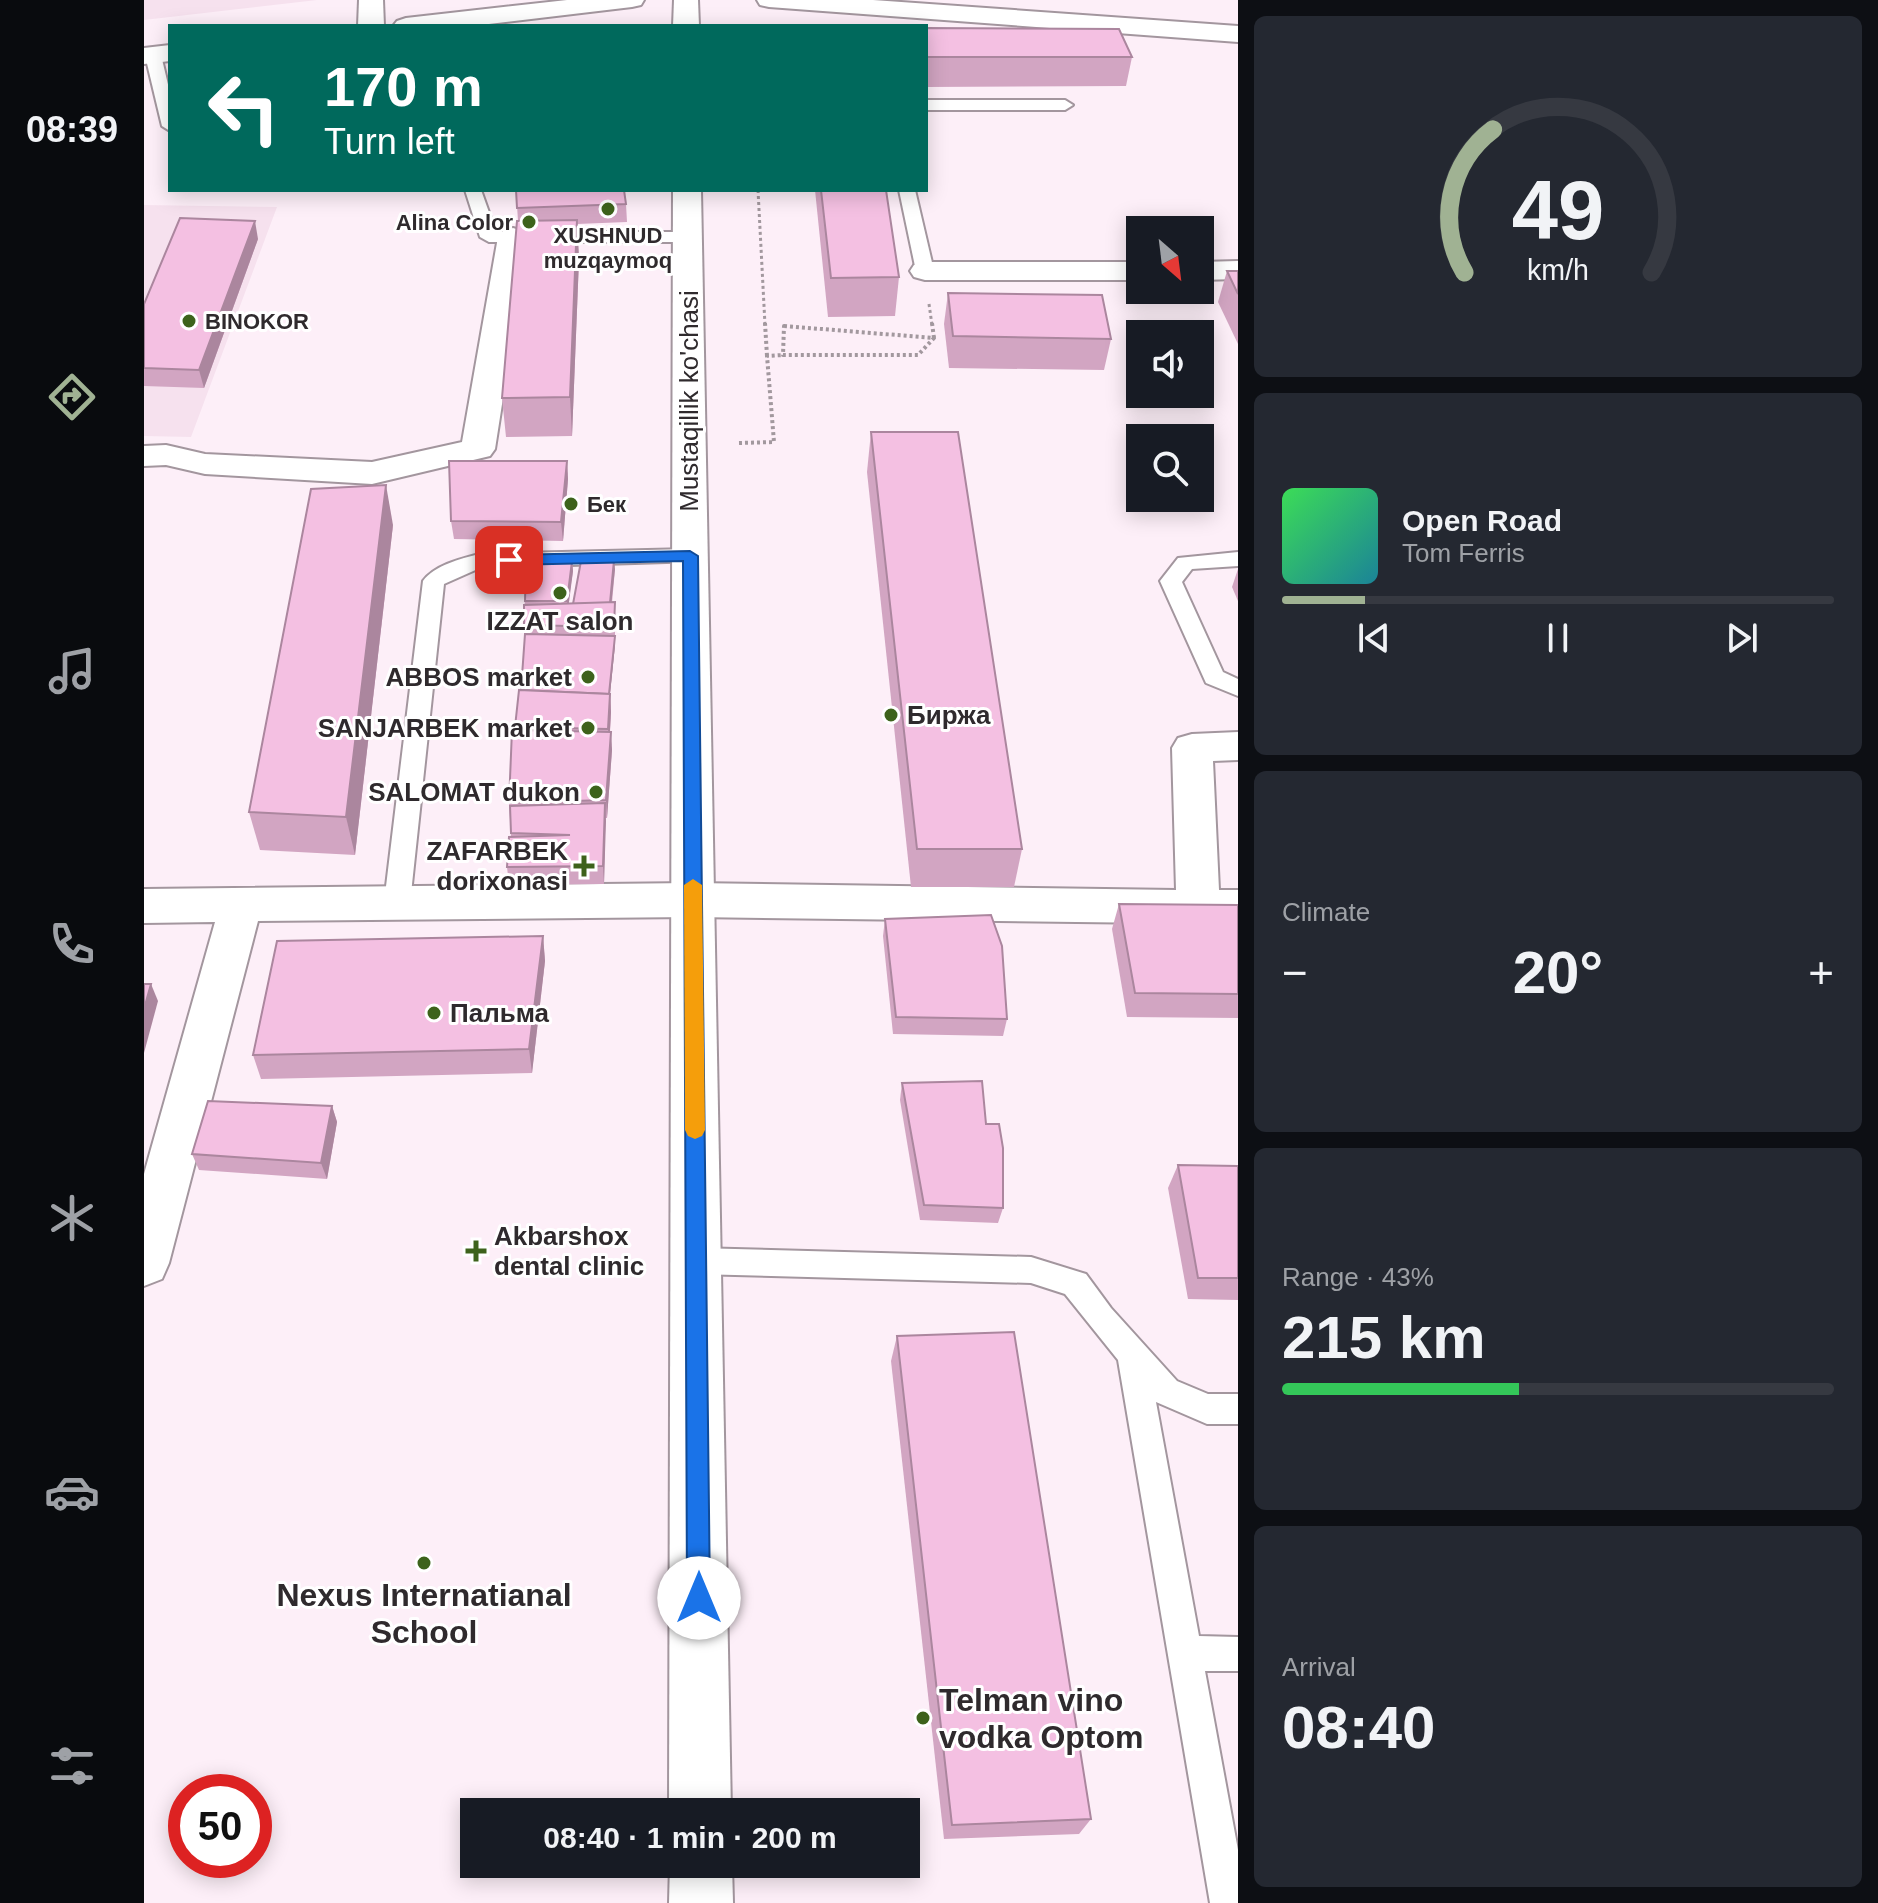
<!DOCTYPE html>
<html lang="en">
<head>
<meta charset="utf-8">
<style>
  body { margin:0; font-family:Arial,sans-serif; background:#242831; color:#f1f3f6; height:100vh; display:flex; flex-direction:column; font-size:30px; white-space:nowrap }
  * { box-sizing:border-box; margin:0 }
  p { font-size:26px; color:#9ea1a6 }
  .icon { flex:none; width:44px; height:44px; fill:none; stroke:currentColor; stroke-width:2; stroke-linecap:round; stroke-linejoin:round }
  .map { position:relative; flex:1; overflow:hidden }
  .sheet { display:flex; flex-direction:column; gap:16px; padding:16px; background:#0d0f14; width:640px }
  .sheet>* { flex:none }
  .banner { position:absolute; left:24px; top:24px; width:760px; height:168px; border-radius:0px; box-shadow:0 4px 20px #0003; background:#00695c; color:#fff; overflow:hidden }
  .needle { width:52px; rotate:152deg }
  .buttons { position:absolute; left:982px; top:216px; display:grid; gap:16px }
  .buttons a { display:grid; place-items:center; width:88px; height:88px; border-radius:0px; background:#171b24; box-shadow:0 4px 20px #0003; font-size:40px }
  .speed { position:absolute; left:24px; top:1774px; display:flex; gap:16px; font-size:40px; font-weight:700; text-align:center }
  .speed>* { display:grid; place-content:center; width:104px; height:104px; border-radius:50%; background:#171b24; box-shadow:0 4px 20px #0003; line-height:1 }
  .speed .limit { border:12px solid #d22; background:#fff; color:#111 }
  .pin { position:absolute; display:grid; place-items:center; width:68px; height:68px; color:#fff; margin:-34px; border-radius:16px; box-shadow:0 4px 12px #0006 }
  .me { position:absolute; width:88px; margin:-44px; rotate:0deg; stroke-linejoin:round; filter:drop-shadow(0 0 6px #0008) }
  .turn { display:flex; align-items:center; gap:28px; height:168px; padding:0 24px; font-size:36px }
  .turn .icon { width:104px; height:104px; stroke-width:2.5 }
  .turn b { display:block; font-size:56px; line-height:68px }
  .big { font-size:60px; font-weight:700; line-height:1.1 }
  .sheet .tile { flex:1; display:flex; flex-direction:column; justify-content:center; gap:12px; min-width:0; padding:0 28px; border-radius:12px; background:#242831 }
  .sheet .dial { align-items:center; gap:0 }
  .dial svg { height:208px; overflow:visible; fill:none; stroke:#363941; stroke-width:7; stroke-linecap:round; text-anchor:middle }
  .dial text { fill:#f1f3f6; stroke:none }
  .song { display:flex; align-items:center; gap:24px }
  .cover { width:96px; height:96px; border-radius:12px; background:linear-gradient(135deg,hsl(130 70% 55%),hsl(190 70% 35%)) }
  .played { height:8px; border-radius:4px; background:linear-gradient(90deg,#a0b293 15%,#363941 15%) }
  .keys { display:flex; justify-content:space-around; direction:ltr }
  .heat { display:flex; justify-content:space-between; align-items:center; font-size:44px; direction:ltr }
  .charge { height:12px; border-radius:6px; background:linear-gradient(90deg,#34c759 43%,#363941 0) }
  .trip { position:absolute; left:316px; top:1798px; width:460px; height:80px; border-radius:0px; background:#171b24; box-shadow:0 4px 20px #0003; font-weight:700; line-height:80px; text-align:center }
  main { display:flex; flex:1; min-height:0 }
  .tab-bar { display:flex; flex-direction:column; width:144px; justify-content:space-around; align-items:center; background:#090b0e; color:#9ea1a6 }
  .tab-bar .icon { width:56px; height:56px }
  .tab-bar .selected { color:#a0b293 }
  .tab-bar b { font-size:36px; color:#f1f3f6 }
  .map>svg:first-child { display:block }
</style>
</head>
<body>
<main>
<nav class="tab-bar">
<b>08:39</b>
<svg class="icon selected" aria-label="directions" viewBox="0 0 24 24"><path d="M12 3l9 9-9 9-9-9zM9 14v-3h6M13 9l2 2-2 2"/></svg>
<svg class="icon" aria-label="music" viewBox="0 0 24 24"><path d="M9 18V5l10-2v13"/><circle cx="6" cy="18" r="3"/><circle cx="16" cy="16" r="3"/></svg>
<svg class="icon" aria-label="phone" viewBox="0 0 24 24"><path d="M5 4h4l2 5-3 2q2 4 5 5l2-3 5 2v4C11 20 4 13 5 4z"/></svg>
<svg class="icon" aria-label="climate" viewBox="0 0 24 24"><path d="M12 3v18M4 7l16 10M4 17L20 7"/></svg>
<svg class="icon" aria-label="car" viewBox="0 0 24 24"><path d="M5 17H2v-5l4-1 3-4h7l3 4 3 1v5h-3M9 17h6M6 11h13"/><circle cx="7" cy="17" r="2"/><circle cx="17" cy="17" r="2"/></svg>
<svg class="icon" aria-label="filters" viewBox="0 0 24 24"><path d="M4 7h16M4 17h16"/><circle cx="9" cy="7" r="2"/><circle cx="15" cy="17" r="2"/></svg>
</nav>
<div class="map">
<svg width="1094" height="1903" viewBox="0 0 1094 1903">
  <rect width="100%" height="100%" fill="#fdeff8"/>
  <g fill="#f6e1ee">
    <polygon points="0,0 173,0 0,20"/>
    <polygon points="0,205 133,207 47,437 0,436"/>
  </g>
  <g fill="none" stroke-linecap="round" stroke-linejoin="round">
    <g stroke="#a3969e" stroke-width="4">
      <g id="lane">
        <polygon points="9,50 17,55 26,93 26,131 18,126 1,55"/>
        <polygon points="782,100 921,100 929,105 921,110 782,110"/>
        <polygon points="321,190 337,190 352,232 543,232 552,237 543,242 345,242 336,237"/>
        <polygon points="755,190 771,190 790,271 787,275 781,276 772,271"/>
        <path d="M 546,549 L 554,551 L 557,556 L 554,561 L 336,568 L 300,584 L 266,903 L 262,910 L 253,913 L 244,910 L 240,903 L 279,581 C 291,565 316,559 335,554 Z"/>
        <polygon points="1094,552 1094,566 1048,569 1038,582 1079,672 1094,679 1094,696 1062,683 1016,581 1034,558"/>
        <polygon points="552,1248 887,1257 942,1274 967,1308 1033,1381 1064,1394 1094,1394 1094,1424 1063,1424 1012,1402 1055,1636 1094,1637 1094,1671 1061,1671 1094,1850 1094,1903 1066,1903 974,1360 921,1294 887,1283 552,1274 542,1270 537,1261 542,1252"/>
      </g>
    </g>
    <g stroke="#a3969e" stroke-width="4">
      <g id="street">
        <polygon points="215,0 239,0 240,26 214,26"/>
        <polygon points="369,228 379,231 384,237 351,449 346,456 228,484 61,474 22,465 0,466 0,446 22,445 61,454 228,462 318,442 354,237 359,231"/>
        <polygon points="1094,261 1094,279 1056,280 1056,262"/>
        <polygon points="781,262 996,262 996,280 781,280 770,277 766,271 770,265"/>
        <polygon points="1094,732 1094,760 1069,761 1075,890 1094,890 1094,924 549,917 114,921 25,1263 18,1279 0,1286 0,1174 71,922 0,923 0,889 549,883 1032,890 1028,748 1034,738 1048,734"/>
      </g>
    </g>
    <g stroke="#a3969e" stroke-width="4">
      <g id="secondary">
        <polygon points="423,0 500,0 497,5 488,7 328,26 249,26 253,21 262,18"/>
        <polygon points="530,0 554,0 555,26 529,26"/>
        <polygon points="613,0 729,0 1094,26 1094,42 625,7 616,5"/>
        <polygon points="26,45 26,61 0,64 0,48"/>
        <polygon points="529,190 557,190 587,1812 525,1812"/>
        <polygon points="526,1864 588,1864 589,1903 525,1903"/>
      </g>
    </g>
    <g stroke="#a2989e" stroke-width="3" stroke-dasharray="3 3" stroke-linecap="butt">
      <polyline points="614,190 621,325"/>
      <polyline points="785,304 788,325"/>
    </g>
    <g stroke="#a2989e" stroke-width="4" stroke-dasharray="3 3" stroke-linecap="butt">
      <polyline points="621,323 623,356"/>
      <polyline points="788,323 790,338"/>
      <polygon points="640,326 790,338 774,355 639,355"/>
      <polyline points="595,443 630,442 623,356 639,355"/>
    </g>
    <use href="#lane" fill="#fff" fill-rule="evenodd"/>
    <use href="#street" fill="#fff" fill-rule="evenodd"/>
    <use href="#secondary" fill="#fff" fill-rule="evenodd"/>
  </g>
  <g fill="#d2a5c2">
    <polygon points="782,28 988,57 982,86 782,87"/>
    <polygon points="372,190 482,204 483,222 433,224 435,259 428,436 362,437 358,398 374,221"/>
    <polygon points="671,190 742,190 755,277 751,316 684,317"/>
    <polygon points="114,239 60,388 0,386 0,304"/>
    <polygon points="1083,271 1094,271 1094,344 1074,302"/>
    <polygon points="804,293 967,339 960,370 805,368 800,324"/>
    <polygon points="727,432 878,849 870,887 767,887 723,472"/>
    <polygon points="423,461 424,479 419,541 310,539 307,521"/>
    <polygon points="249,525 211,855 116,850 105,812"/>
    <polygon points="428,561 429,571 424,604 429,604 471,569 468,603 471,602 471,645 466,694 467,712 466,732 468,750 463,818 461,818 460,884 365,885 363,867 367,837 365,803 371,727 377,690 381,634 380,625 382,564"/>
    <polygon points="1094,569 1094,601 1088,587"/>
    <polygon points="975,904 1094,905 1094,1018 983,1017 968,929"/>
    <polygon points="741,919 863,1019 859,1036 749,1034 739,936"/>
    <polygon points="399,936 401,961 388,1073 117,1079 109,1055"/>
    <polygon points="758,1083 842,1124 859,1208 854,1223 776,1220 756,1100"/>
    <polygon points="188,1106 193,1122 183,1179 55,1170 48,1154"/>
    <polygon points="1034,1165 1094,1166 1094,1300 1044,1299 1024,1188"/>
    <polygon points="753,1336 947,1819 935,1834 800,1839 747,1361"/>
  </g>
  <g fill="#ab869e">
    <polygon points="433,220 435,259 428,436 426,397"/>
    <polygon points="111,221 114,239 60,388 55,370"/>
    <polygon points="423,461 424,479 419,541 417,522"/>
    <polygon points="242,485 249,525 211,855 202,817"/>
    <polygon points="470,560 471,569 466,615 466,605"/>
    <polygon points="428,561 429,571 424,610 423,601"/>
    <polygon points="471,602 471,645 464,712 464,703 471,636"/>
    <polygon points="466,694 467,712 465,747 464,729"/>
    <polygon points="467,732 468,750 463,818 462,800"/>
    <polygon points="461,803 462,821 460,884 459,866"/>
    <polygon points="399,936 401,961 388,1073 385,1049"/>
    <polygon points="7,984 14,1001 0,1053 0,1009"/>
    <polygon points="188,1106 193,1122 183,1179 177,1163"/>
  </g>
  <g fill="#f4c0e2" stroke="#ab869e" stroke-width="2">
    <polygon points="782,28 975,29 988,57 782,57"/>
    <polygon points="372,190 480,190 482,204 373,208"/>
    <polygon points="677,190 742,190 755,277 687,278"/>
    <polygon points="36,218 111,221 55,370 0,368 0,304"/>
    <polygon points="433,220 426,397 358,398 373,221"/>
    <polygon points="1083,271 1094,271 1094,294"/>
    <polygon points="804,293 958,295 967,339 809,336"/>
    <polygon points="727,432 814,432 878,849 773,849"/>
    <polygon points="305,461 423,461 417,522 307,521"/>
    <polygon points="242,485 202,817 105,812 167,489"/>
    <polygon points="470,560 466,603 429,604 437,561"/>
    <polygon points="428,561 423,601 381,601 382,564"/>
    <polygon points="471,602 470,627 380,625 380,605"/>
    <polygon points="381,634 471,636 465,694 377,690"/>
    <polygon points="375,690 466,694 464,729 371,727"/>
    <polygon points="368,730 467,732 462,800 365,803"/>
    <polygon points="461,803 459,866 363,867 365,837 426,835 367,833 366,806"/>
    <polygon points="975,904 1094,905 1094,994 991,993"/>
    <polygon points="847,915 858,946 863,1019 752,1017 741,919"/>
    <polygon points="399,936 385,1049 109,1055 133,941"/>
    <polygon points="0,984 7,984 0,1009"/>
    <polygon points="838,1081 842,1124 855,1124 859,1148 859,1208 780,1205 758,1083"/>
    <polygon points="64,1101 188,1106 177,1163 48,1154"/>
    <polygon points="1034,1165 1094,1166 1094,1278 1054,1278"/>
    <polygon points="870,1332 947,1819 808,1825 753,1336"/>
  </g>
  <polygon fill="#1a73e8" stroke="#114b97" stroke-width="2" points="546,551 554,556 566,1598 563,1606 555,1610 546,1606 543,1598 539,561 365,565 358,560 365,555"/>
  <polygon fill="#f59e0b" points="549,879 558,885 561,1130 558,1136 551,1139 544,1136 541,1130 540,885"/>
  <g fill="#3d621b" stroke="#fff" stroke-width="3">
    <circle cx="464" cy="209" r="8"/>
    <circle cx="385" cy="222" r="8"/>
    <circle cx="45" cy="321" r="8"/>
    <circle cx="427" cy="504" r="8"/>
    <circle cx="416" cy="593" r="8"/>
    <circle cx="444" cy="677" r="8"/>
    <circle cx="747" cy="715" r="8"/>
    <circle cx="444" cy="728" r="8"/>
    <circle cx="452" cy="792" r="8"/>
    <path d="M436 854h8v8h8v8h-8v8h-8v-8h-8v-8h8z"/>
    <circle cx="290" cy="1013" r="8"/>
    <path d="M328 1239h8v8h8v8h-8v8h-8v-8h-8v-8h8z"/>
    <circle cx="280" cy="1563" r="8"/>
    <circle cx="779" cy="1718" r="8"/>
  </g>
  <g text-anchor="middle" stroke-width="6" stroke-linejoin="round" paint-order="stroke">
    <g font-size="22" font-weight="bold" fill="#2f2a2d" stroke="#fff" text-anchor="start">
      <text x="369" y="230" text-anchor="end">Alina Color</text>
      <text x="464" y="243" text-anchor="middle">XUSHNUD<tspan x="464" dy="25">muzqaymoq</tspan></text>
      <text x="61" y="329">BINOKOR</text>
      <text x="443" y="512">Бек</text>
    </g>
    <g font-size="26" fill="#2f2a2d" stroke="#fff">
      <text transform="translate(545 401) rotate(-90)" y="9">Mustaqillik ko'chasi</text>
    </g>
    <g font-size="26" font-weight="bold" fill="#2f2a2d" stroke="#fff" text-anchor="end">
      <text x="416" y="630" text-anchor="middle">IZZAT salon</text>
      <text x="428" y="686">ABBOS market</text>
      <text x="763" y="724" text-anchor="start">Биржа</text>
      <text x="428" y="737">SANJARBEK market</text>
      <text x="436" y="801">SALOMAT dukon</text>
      <text x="424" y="860">ZAFARBEK<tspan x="424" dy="30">dorixonasi</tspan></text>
      <text x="306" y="1022" text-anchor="start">Пальма</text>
      <text x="350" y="1245" text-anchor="start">Akbarshox<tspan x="350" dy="30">dental clinic</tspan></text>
    </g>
    <g font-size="32" font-weight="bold" fill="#2f2a2d" stroke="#fff">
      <text x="280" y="1606">Nexus Internatianal<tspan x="280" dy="37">School</tspan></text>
      <text x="795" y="1711" text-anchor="start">Telman vino<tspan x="795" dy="37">vodka Optom</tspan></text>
    </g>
  </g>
</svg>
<div class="buttons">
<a><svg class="needle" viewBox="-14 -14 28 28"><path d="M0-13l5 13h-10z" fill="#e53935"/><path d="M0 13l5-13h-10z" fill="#9ea1a6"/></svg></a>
<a><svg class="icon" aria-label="sound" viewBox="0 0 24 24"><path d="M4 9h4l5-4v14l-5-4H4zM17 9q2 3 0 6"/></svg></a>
<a><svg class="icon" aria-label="search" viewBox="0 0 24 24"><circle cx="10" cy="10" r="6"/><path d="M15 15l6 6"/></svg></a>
</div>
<div class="speed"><div class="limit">50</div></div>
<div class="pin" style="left:365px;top:560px;background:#d93025"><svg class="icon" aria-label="arrive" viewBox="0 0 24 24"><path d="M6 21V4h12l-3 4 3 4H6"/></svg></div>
<svg class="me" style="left:555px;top:1598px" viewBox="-20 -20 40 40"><circle r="19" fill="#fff"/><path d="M0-13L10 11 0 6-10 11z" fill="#1a73e8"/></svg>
<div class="trip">08:40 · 1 min · 200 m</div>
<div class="banner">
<div class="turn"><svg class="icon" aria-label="left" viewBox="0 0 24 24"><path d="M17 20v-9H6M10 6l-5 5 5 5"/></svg><div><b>170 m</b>Turn left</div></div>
</div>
</div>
<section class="sheet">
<div class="tile dial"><svg viewBox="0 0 100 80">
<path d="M14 69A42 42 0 1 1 86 69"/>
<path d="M14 69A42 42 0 0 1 25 14" stroke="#a0b293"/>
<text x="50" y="56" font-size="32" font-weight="700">49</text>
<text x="50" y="72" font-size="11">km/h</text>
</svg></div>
<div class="tile">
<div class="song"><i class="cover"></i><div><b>Open Road</b><p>Tom Ferris</p></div></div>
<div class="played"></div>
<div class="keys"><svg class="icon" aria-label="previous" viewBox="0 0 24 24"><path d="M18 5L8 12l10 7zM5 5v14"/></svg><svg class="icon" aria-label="pause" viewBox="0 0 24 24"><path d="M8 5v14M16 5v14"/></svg><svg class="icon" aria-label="next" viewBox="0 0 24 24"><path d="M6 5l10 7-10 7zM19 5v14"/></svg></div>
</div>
<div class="tile"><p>Climate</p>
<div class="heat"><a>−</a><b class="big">20°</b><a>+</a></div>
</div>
<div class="tile"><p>Range · 43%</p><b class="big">215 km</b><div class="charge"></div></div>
<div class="tile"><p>Arrival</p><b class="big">08:40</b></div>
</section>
</main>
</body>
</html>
